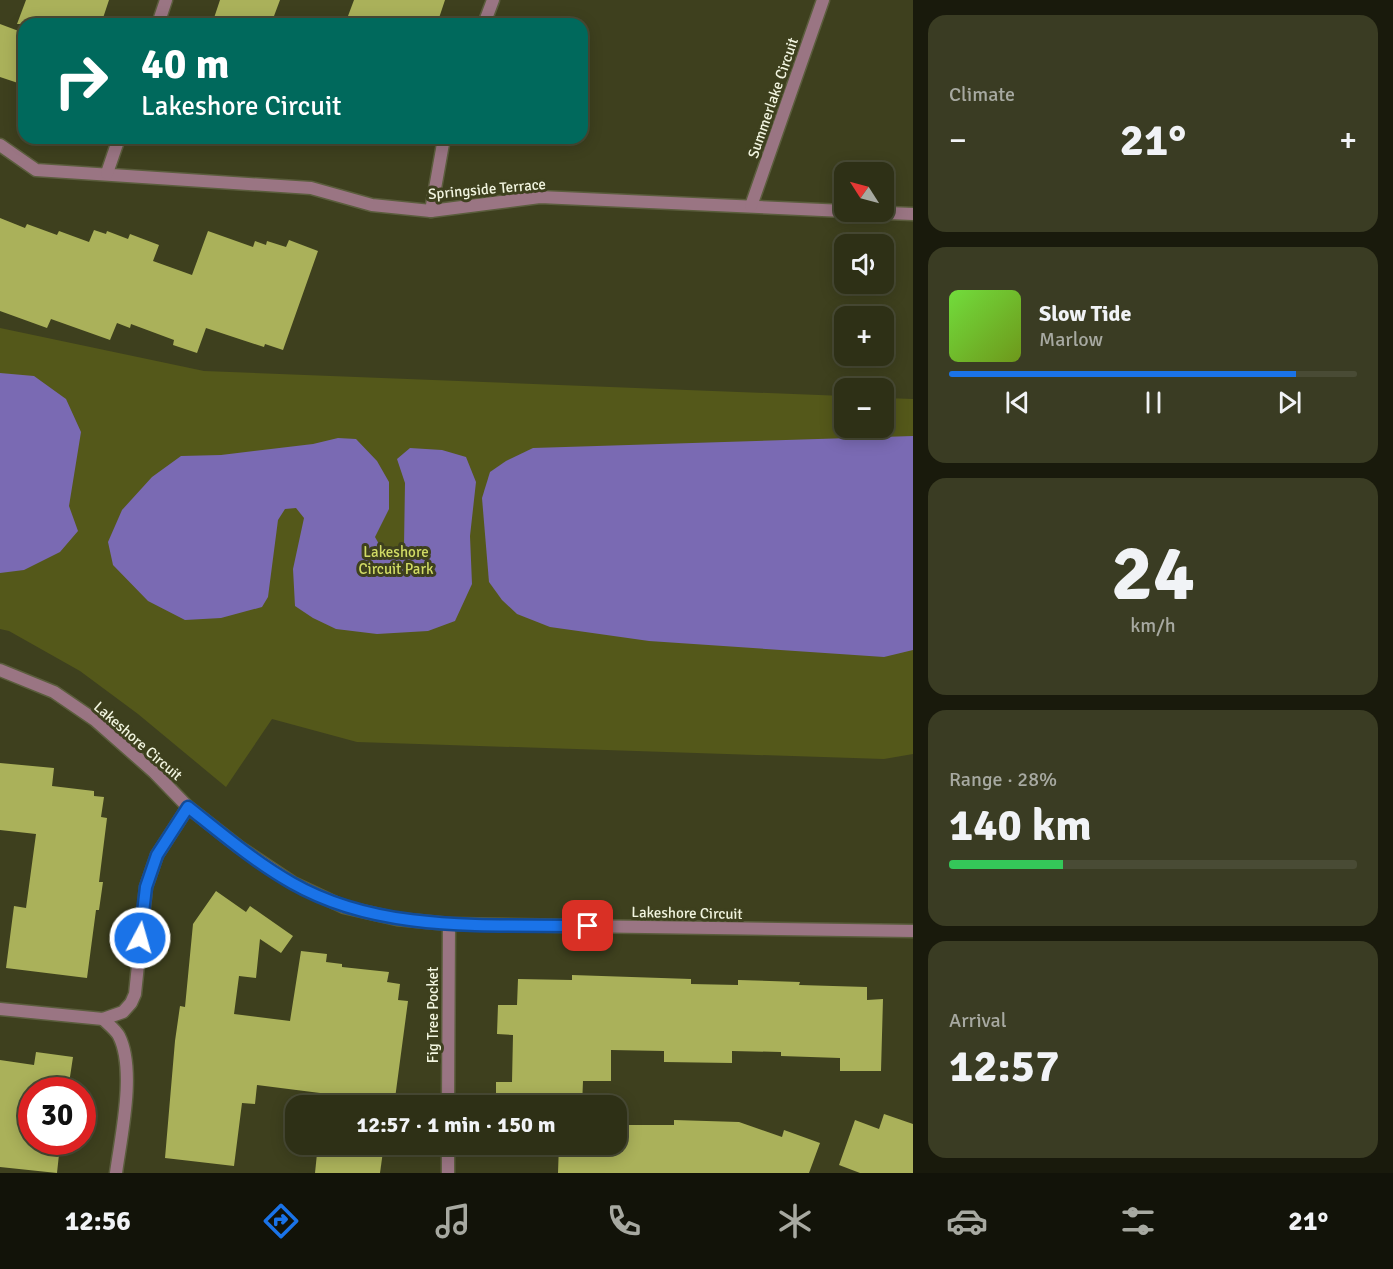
<!DOCTYPE html>
<html lang="en">
<head>
<meta charset="utf-8">
<style>
  body { margin:0; font-family:Signika,sans-serif; background:#3a3c23; color:#f1f3f6; height:100vh; display:flex; flex-direction:column; font-size:22px; white-space:nowrap }
  * { box-sizing:border-box; margin:0 }
  p { font-size:20px; color:#a7a9a1 }
  .icon { flex:none; width:33px; height:33px; fill:none; stroke:currentColor; stroke-width:2; stroke-linecap:round; stroke-linejoin:round }
  .map { position:relative; flex:1; overflow:hidden }
  .panel { display:flex; flex-direction:column; gap:15px; padding:15px; background:#191a0c; width:480px }
  .panel>* { flex:none }
  .hud { position:absolute; left:18px; top:18px; width:570px; height:126px; border-radius:18px; box-shadow:0 3px 15px #0003,0 0 0 2px #494b35; background:#00695c; color:#fff; overflow:hidden }
  .needle { width:39px; rotate:306deg }
  .fabs { position:absolute; left:834px; top:162px; display:grid; gap:12px }
  .fabs a { display:grid; place-items:center; width:60px; height:60px; border-radius:12px; background:#2e3016; box-shadow:0 3px 15px #0003,0 0 0 2px #494b35; font-size:30px }
  .speed { position:absolute; left:18px; top:1077px; display:flex; gap:12px; font-size:30px; font-weight:700; text-align:center }
  .speed>* { display:grid; place-content:center; width:78px; height:78px; border-radius:50%; background:#2e3016; box-shadow:0 3px 15px #0003,0 0 0 2px #494b35; line-height:1 }
  .speed .limit { border:9px solid #d22; background:#fff; color:#111 }
  .pin { position:absolute; display:grid; place-items:center; width:51px; height:51px; color:#fff; margin:-26px; border-radius:12px; box-shadow:0 3px 9px #0006 }
  .me { position:absolute; width:66px; margin:-33px; rotate:6deg; stroke-linejoin:round; filter:drop-shadow(0 0 4px #0008) }
  .turn { display:flex; align-items:center; gap:21px; height:126px; padding:0 24px; font-size:27px }
  .turn .icon { width:78px; height:78px; stroke-width:2.5 }
  .turn b { display:block; font-size:42px; line-height:51px }
  .big { font-size:45px; font-weight:800; line-height:1.1 }
  .panel .tile { flex:1; display:flex; flex-direction:column; justify-content:center; gap:9px; min-width:0; padding:0 21px; border-radius:18px; background:#3a3c23 }
  .panel .dial { align-items:center; gap:0 }
  .dial b { font-size:78px; line-height:1 }
  .song { display:flex; align-items:center; gap:18px }
  .cover { width:72px; height:72px; border-radius:9px; background:linear-gradient(135deg,hsl(100 70% 55%),hsl(80 70% 35%)) }
  .played { height:6px; border-radius:3px; background:linear-gradient(90deg,#1a73e8 85%,#494b35 85%) }
  .keys { display:flex; justify-content:space-around; direction:ltr }
  .heat { display:flex; justify-content:space-between; align-items:center; font-size:33px; direction:ltr }
  .charge { height:9px; border-radius:4px; background:linear-gradient(90deg,#34c759 28%,#494b35 0) }
  .trip { position:absolute; left:285px; top:1095px; width:342px; height:60px; border-radius:18px; background:#2e3016; box-shadow:0 3px 15px #0003,0 0 0 2px #494b35; font-weight:800; line-height:60px; text-align:center }
  .dock { display:flex; height:96px; justify-content:space-around; align-items:center; background:#121309; color:#a7a9a1 }
  .dock .icon { width:42px; height:42px }
  .dock .current { color:#1a73e8 }
  .dock b { font-size:27px; color:#f1f3f6 }
  main { display:flex; flex:1; min-height:0 }
  .map>svg:first-child { display:block }
</style>
</head>
<body>
<main>
<div class="map">
<svg width="913" height="1173" viewBox="0 0 913 1173">
  <rect width="100%" height="100%" fill="#3e401e"/>
  <polygon fill="#54581a" points="0,328 204,371 844,396 844,428 884,428 884,398 913,399 913,754 884,759 357,742 272,719 226,787 138,714 80,671 9,631 0,629"/>
  <g fill="#7a6ab3">
    <polygon points="0,373 34,376 66,399 81,432 69,506 78,531 60,552 24,570 0,573"/>
    <polygon points="913,436 913,650 884,657 649,641 550,627 517,614 502,600 489,582 482,498 490,472 506,461 533,448"/>
    <polygon points="338,438 356,439 377,461 389,482 389,509 375,537 384,553 404,546 405,483 397,459 410,448 442,450 466,457 476,482 470,536 472,584 455,621 428,631 377,634 336,629 313,618 295,606 293,569 304,518 296,508 285,509 278,520 268,597 262,607 221,618 185,620 148,601 113,565 108,542 122,510 152,477 181,456 221,455 313,444"/>
  </g>
  <g fill="#aab15a">
    <polygon points="26,0 109,0 101,24 17,24"/>
    <polygon points="220,0 280,0 271,24 212,24"/>
    <polygon points="354,0 445,0 437,24 345,24"/>
    <polygon points="0,24 24,33 24,85 0,77"/>
    <polygon points="0,218 25,228 27,224 57,235 59,231 89,242 94,230 106,234 107,231 128,239 130,234 159,245 153,261 192,275 208,231 253,247 255,241 266,245 267,241 286,247 289,240 318,251 283,350 265,344 264,347 206,328 197,353 173,345 174,340 131,324 130,328 117,323 110,340 51,319 47,328 0,311"/>
    <polygon points="0,763 54,768 52,786 94,791 94,796 104,797 101,817 107,818 99,882 103,882 99,910 96,910 87,978 6,968 14,906 26,908 36,834 0,830"/>
    <polygon points="216,891 246,912 250,906 293,936 281,953 260,939 256,978 239,976 234,1014 290,1021 301,951 327,954 326,962 342,964 342,967 389,972 387,982 400,984 398,1000 408,1001 394,1106 318,1106 320,1093 257,1085 255,1104 242,1103 234,1166 165,1158 175,1041 180,1006 185,1007 193,924"/>
    <polygon points="572,975 691,979 691,984 738,985 738,980 800,982 799,985 867,987 867,1000 883,999 881,1071 840,1071 840,1058 781,1056 781,1052 732,1051 732,1063 664,1062 664,1051 611,1050 611,1081 583,1081 582,1106 496,1106 496,1082 512,1082 513,1035 497,1034 498,1005 517,1005 518,979 572,980"/>
    <polygon points="36,1052 73,1057 68,1090 32,1090 32,1142 53,1142 53,1144 60,1145 57,1173 0,1167 0,1060 34,1065"/>
    <polygon points="884,1114 913,1124 913,1173 860,1173 839,1165 855,1120 879,1129"/>
    <polygon points="674,1120 739,1122 782,1137 784,1130 820,1143 809,1173 558,1173 559,1144 627,1144 627,1125 674,1125"/>
    <polygon points="318,1144 384,1144 380,1173 315,1173"/>
  </g>
  <g fill="none" stroke-linecap="round" stroke-linejoin="round">
    <g stroke="#5b5d3d" stroke-width="15">
      <g id="minor">
        <polyline points="158,24 166,0"/>
        <polyline points="484,24 493,0"/>
        <polyline points="0,145 36,170 311,188 372,205 431,211 540,197 844,211"/>
        <polyline points="107,173 119,138"/>
        <polyline points="751,206 823,0"/>
        <polyline points="431,211 444,138"/>
        <polyline points="863,212 913,214"/>
        <polyline points="0,670 54,692 95,720 154,772 188,807 239,847 293,883 344,907 397,919 449,924 913,931"/>
        <polyline points="0,1009 103,1019 123,1012 131,1003 135,994 146,887 157,855 188,807"/>
        <path d="M 103,1019 C 108,1024 116,1030 119,1036 C 136,1070 121,1136 116,1173"/>
        <polyline points="448,1106 449,924"/>
        <polyline points="448,1173 448,1144"/>
      </g>
    </g>
    <use href="#minor" stroke="#9a7583" stroke-width="12"/>
  </g>
  <g fill="none" stroke-linecap="round" stroke-linejoin="round">
    <g stroke="#114b97" stroke-width="15">
      <path id="route" d="M 140,938 L 146,887 L 157,855 L 188,807 C 222,834 255,862 292,883 C 381,934 490,924 588,926"/>
    </g>
    <use href="#route" stroke="#1a73e8" stroke-width="10"/>
  </g>
  <g text-anchor="middle" stroke-width="6" stroke-linejoin="round" paint-order="stroke">
    <g font-size="15" fill="#f1f4df" stroke="#3e401e">
      <text transform="translate(773 98) rotate(-71)" y="5">Summerlake Circuit</text>
      <text transform="translate(487 189) rotate(-5)" y="5">Springside Terrace</text>
      <text transform="translate(138 741) rotate(41)" y="5">Lakeshore Circuit</text>
      <text transform="translate(687 913) rotate(1)" y="5">Lakeshore Circuit</text>
      <text transform="translate(433 1015) rotate(-90)" y="5">Fig Tree Pocket</text>
    </g>
    <g font-size="15" fill="#d1db65" stroke="#3e401e">
      <text x="396" y="557">Lakeshore<tspan x="396" dy="17">Circuit Park</tspan></text>
    </g>
  </g>
</svg>
<div class="fabs">
<a><svg class="needle" viewBox="-14 -14 28 28"><path d="M0-13l5 13h-10z" fill="#e53935"/><path d="M0 13l5-13h-10z" fill="#a7a9a1"/></svg></a>
<a><svg class="icon" aria-label="sound" viewBox="0 0 24 24"><path d="M4 9h4l5-4v14l-5-4H4zM17 9q2 3 0 6"/></svg></a>
<a>+</a>
<a>−</a>
</div>
<div class="speed"><div class="limit">30</div></div>
<div class="pin" style="left:588px;top:926px;background:#d93025"><svg class="icon" aria-label="arrive" viewBox="0 0 24 24"><path d="M6 21V4h12l-3 4 3 4H6"/></svg></div>
<svg class="me" style="left:140px;top:938px" viewBox="-20 -20 40 40"><circle r="17" fill="#1a73e8" stroke="#fff" stroke-width="3"/><path d="M0-11L8 9 0 5-8 9z" fill="#fff"/></svg>
<div class="trip">12:57 · 1 min · 150 m</div>
<div class="hud">
<div class="turn"><svg class="icon" aria-label="right" viewBox="0 0 24 24"><path d="M7 20v-9h11M14 6l5 5-5 5"/></svg><div><b>40 m</b>Lakeshore Circuit</div></div>
</div>
</div>
<section class="panel">
<div class="tile"><p>Climate</p>
<div class="heat"><a>−</a><b class="big">21°</b><a>+</a></div>
</div>
<div class="tile">
<div class="song"><i class="cover"></i><div><b>Slow Tide</b><p>Marlow</p></div></div>
<div class="played"></div>
<div class="keys"><svg class="icon" aria-label="previous" viewBox="0 0 24 24"><path d="M18 5L8 12l10 7zM5 5v14"/></svg><svg class="icon" aria-label="pause" viewBox="0 0 24 24"><path d="M8 5v14M16 5v14"/></svg><svg class="icon" aria-label="next" viewBox="0 0 24 24"><path d="M6 5l10 7-10 7zM19 5v14"/></svg></div>
</div>
<div class="tile dial"><b>24</b><p>km/h</p></div>
<div class="tile"><p>Range · 28%</p><b class="big">140 km</b><div class="charge"></div></div>
<div class="tile"><p>Arrival</p><b class="big">12:57</b></div>
</section>
</main>
<nav class="dock">
<b>12:56</b>
<svg class="icon current" aria-label="directions" viewBox="0 0 24 24"><path d="M12 3l9 9-9 9-9-9zM9 14v-3h6M13 9l2 2-2 2"/></svg>
<svg class="icon" aria-label="music" viewBox="0 0 24 24"><path d="M9 18V5l10-2v13"/><circle cx="6" cy="18" r="3"/><circle cx="16" cy="16" r="3"/></svg>
<svg class="icon" aria-label="phone" viewBox="0 0 24 24"><path d="M5 4h4l2 5-3 2q2 4 5 5l2-3 5 2v4C11 20 4 13 5 4z"/></svg>
<svg class="icon" aria-label="climate" viewBox="0 0 24 24"><path d="M12 3v18M4 7l16 10M4 17L20 7"/></svg>
<svg class="icon" aria-label="car" viewBox="0 0 24 24"><path d="M5 17H2v-5l4-1 3-4h7l3 4 3 1v5h-3M9 17h6M6 11h13"/><circle cx="7" cy="17" r="2"/><circle cx="17" cy="17" r="2"/></svg>
<svg class="icon" aria-label="filters" viewBox="0 0 24 24"><path d="M4 7h16M4 17h16"/><circle cx="9" cy="7" r="2"/><circle cx="15" cy="17" r="2"/></svg>
<b>21°</b>
</nav>
</body>
</html>
